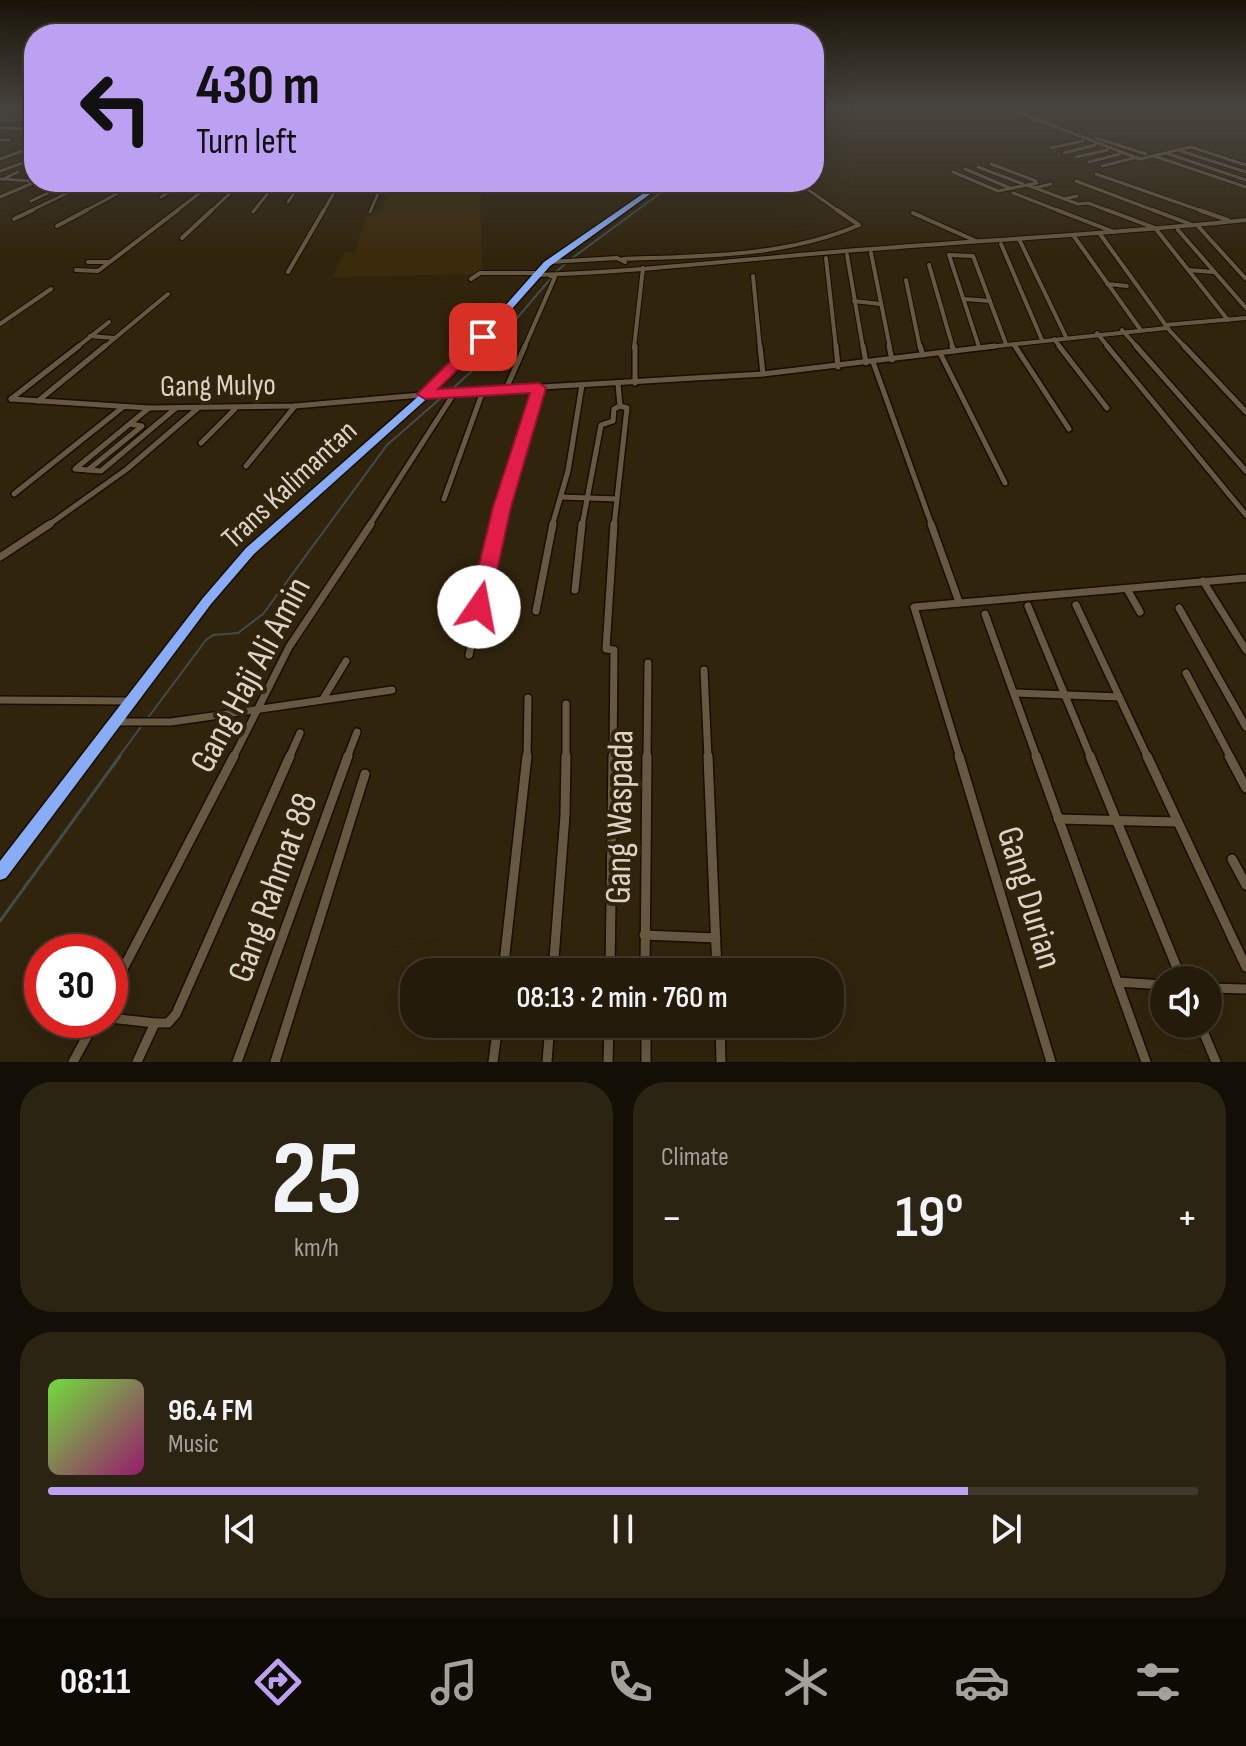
<!DOCTYPE html>
<html lang="en">
<head>
<meta charset="utf-8">
<style>
  body { margin:0; font-family:"Sofia Sans Condensed",sans-serif; background:#2c2413; color:#f1f3f6; height:100vh; display:flex; flex-direction:column; font-size:30px; white-space:nowrap }
  * { box-sizing:border-box; margin:0 }
  p { font-size:26px; color:#a3a19c }
  .icon { flex:none; width:44px; height:44px; fill:none; stroke:currentColor; stroke-width:2; stroke-linecap:round; stroke-linejoin:round }
  .map { position:relative; height:1062px; overflow:hidden }
  .details { display:flex; flex-direction:column; gap:20px; padding:20px; background:#140f06; flex:1 }
  .details>* { flex:none }
  .hud { position:absolute; left:24px; top:24px; width:800px; height:168px; border-radius:32px; box-shadow:0 8px 32px #0002,0 0 0 2px #41392b; background:#bca0f2; color:#111; overflow:hidden }
  .controls { position:absolute; left:1150px; top:966px; display:grid; gap:16px }
  .controls a { display:grid; place-items:center; width:72px; height:72px; border-radius:50%; background:#241b0a; box-shadow:0 8px 32px #0002,0 0 0 2px #41392b; font-size:40px }
  .speed { position:absolute; left:24px; top:934px; display:flex; gap:16px; font-size:40px; font-weight:700; text-align:center }
  .speed>* { display:grid; place-content:center; width:104px; height:104px; border-radius:50%; background:#241b0a; box-shadow:0 8px 32px #0002,0 0 0 2px #41392b; line-height:1 }
  .speed .limit { border:12px solid #d22; background:#fff; color:#111 }
  .pin { position:absolute; display:grid; place-items:center; width:68px; height:68px; color:#fff; margin:-34px; border-radius:16px; box-shadow:0 4px 12px #0006 }
  .me { position:absolute; width:88px; margin:-44px; rotate:12deg; stroke-linejoin:round; filter:drop-shadow(0 0 6px #0008) }
  .turn { display:flex; align-items:center; gap:28px; height:168px; padding:0 40px; font-size:36px }
  .turn .icon { width:104px; height:104px; stroke-width:2.5 }
  .turn b { display:block; font-size:56px; line-height:68px }
  .big { font-size:60px; font-weight:600; line-height:1.1 }
  .details .card { flex:1; display:flex; flex-direction:column; justify-content:center; gap:12px; min-width:0; padding:0 28px; border-radius:32px; background:#2c2413 }
  .details .dial { align-items:center; gap:0 }
  .dial b { font-size:104px; line-height:1 }
  .song { display:flex; align-items:center; gap:24px }
  .cover { width:96px; height:96px; border-radius:12px; background:linear-gradient(135deg,hsl(100 70% 55%),hsl(320 70% 35%)) }
  .played { height:8px; border-radius:4px; background:linear-gradient(90deg,#bca0f2 80%,#41392b 80%) }
  .keys { display:flex; justify-content:space-around; direction:ltr }
  .heat { display:flex; justify-content:space-between; align-items:center; font-size:44px; direction:ltr }
  .details .tiles { flex:1; display:grid; gap:20px; grid-template-columns:1fr 1fr }
  .card:last-child { grid-column:span 2 }
  .trip { position:absolute; left:400px; top:958px; width:444px; height:80px; border-radius:32px; background:#241b0a; box-shadow:0 8px 32px #0002,0 0 0 2px #41392b; font-weight:600; line-height:80px; text-align:center }
  .menu { display:flex; height:128px; justify-content:space-around; align-items:center; background:#0e0b04; color:#a3a19c }
  .menu .icon { width:56px; height:56px }
  .menu .current { color:#bca0f2 }
  .menu b { font-size:36px; color:#f1f3f6 }
  .map>svg:first-child { display:block }
</style>
</head>
<body>
<div class="map">
<svg width="1246" height="1062" viewBox="0 0 1246 1062">
  <rect width="100%" height="100%" fill="#30240d"/>
  <polygon fill="#3b2b0d" points="394,182 480,182 482,274 333,277 344,252 355,252 368,212 381,211"/>
  <g fill="none" stroke-linecap="round" stroke-linejoin="round">
    <g stroke="#434c4c" stroke-width="2">
      <polyline points="13,181 31,183"/>
      <polyline points="53,183 131,185"/>
      <polyline points="137,185 317,182"/>
      <polyline points="571,259 659,194 681,182"/>
      <polyline points="556,272 566,263"/>
      <polyline points="450,391 472,371 552,277"/>
      <polyline points="147,719 206,640 213,635 238,633 263,614 387,445 442,397"/>
      <polyline points="118,758 143,724"/>
    </g>
    <polyline stroke="#434c4c" stroke-width="3" points="0,921 120,756"/>
    <rect fill="#011117" fill-rule="evenodd" x="0" y="122" width="34" height="4"/>
    <g stroke="#180d00" stroke-width="5">
      <g id="street-far4">
        <polyline points="1004,107 1140,159 1166,153 1246,180"/>
        <polyline points="1168,107 1172,108"/>
        <polyline points="814,110 884,107"/>
        <polyline points="0,128 34,129"/>
        <polyline points="1096,138 1146,154"/>
        <polyline points="0,140 10,140"/>
        <polyline points="1051,148 1083,141"/>
        <polyline points="1181,151 1246,172"/>
        <polyline points="1169,152 1191,147 1246,165"/>
        <polyline points="1064,153 1095,145"/>
        <polyline points="1154,156 1246,187"/>
        <polyline points="1076,157 1108,150"/>
        <polyline points="0,159 22,151"/>
        <polyline points="1089,162 1120,154"/>
        <polyline points="991,164 1036,181"/>
        <polyline points="1102,166 1134,158"/>
        <polyline points="978,167 1023,184"/>
        <polyline points="965,169 1010,188"/>
        <polyline points="0,171 34,159"/>
        <polyline points="953,172 998,191 1037,183"/>
        <polyline points="1096,174 1205,212"/>
        <polyline points="5,178 18,172"/>
        <polyline points="0,179 32,181"/>
        <polyline points="1076,181 1158,212"/>
        <polyline points="44,182 234,182"/>
        <polyline points="797,182 840,212"/>
        <polyline points="1027,185 1078,204 1088,203 1112,212"/>
        <polyline points="1035,188 1051,184"/>
        <polyline points="1013,193 1062,212"/>
        <polyline points="0,197 35,182"/>
        <polyline points="161,197 182,184"/>
        <polyline points="1064,199 1077,196"/>
        <polyline points="31,201 65,185"/>
        <polyline points="288,202 302,182"/>
        <polyline points="28,212 84,185"/>
        <polyline points="83,212 135,184"/>
        <polyline points="175,212 214,182"/>
        <polyline points="210,212 242,182"/>
        <polyline points="253,212 277,182"/>
        <polyline points="323,212 340,182"/>
        <polyline points="370,212 383,182"/>
      </g>
    </g>
    <g stroke="#180d00" stroke-width="6">
      <g id="street-far3">
        <polyline points="1057,210 1114,232"/>
        <polyline points="1107,210 1155,228 1228,320"/>
        <polyline points="1153,210 1190,224"/>
        <polyline points="1199,210 1228,220"/>
        <polyline points="913,213 976,241"/>
        <polyline points="14,219 33,210"/>
        <polyline points="1197,225 1246,279"/>
        <polyline points="57,226 87,210"/>
        <polyline points="1178,230 1246,308"/>
        <polyline points="1100,234 1170,331 1186,348"/>
        <polyline points="1073,235 1140,329"/>
        <polyline points="182,238 212,210"/>
        <polyline points="1019,239 1066,337"/>
        <polyline points="1001,244 1042,340"/>
        <polyline points="871,253 890,348"/>
        <polyline points="847,255 863,348"/>
        <polyline points="826,258 836,348"/>
        <path d="M 623,259 C 702,256 786,257 859,225 L 837,210"/>
        <polyline points="88,262 109,262"/>
        <polyline points="550,262 617,258 625,262"/>
        <polyline points="929,265 953,348"/>
        <polyline points="76,270 98,271 178,210"/>
        <polyline points="1188,270 1213,272"/>
        <polyline points="288,272 324,210"/>
        <path d="M 538,275 C 633,272 728,261 822,253 C 964,241 1105,235 1246,220"/>
        <polyline points="753,276 760,348"/>
        <polyline points="471,279 480,273 539,273"/>
        <polyline points="906,280 920,348"/>
        <polyline points="1107,284 1127,286"/>
        <polyline points="964,299 990,301"/>
        <polyline points="854,301 880,304"/>
        <polyline points="0,324 51,289"/>
        <polyline points="1165,325 1246,318"/>
        <polyline points="1122,330 1138,348"/>
        <polyline points="1097,333 1109,348"/>
        <polyline points="90,336 114,338"/>
        <polyline points="1054,339 1061,348"/>
        <polyline points="1014,344 1016,348"/>
        <polyline points="979,347 949,255 973,256 1006,344"/>
        <polyline points="76,348 109,322"/>
        <polyline points="103,348 168,294"/>
        <polyline points="524,348 555,277 550,276"/>
        <polyline points="634,348 643,268"/>
        <polyline points="979,348 1167,328"/>
      </g>
    </g>
    <g stroke="#180d00" stroke-width="8">
      <g id="street-far2">
        <polyline points="635,346 635,383"/>
        <polyline points="760,346 763,374"/>
        <polyline points="836,346 838,367"/>
        <polyline points="863,346 866,363"/>
        <polyline points="889,346 892,360"/>
        <polyline points="920,346 923,355"/>
        <polyline points="952,346 954,351"/>
        <polyline points="1015,346 1069,429"/>
        <polyline points="1059,346 1107,408"/>
        <polyline points="1107,346 1246,515"/>
        <polyline points="1136,346 1246,471"/>
        <polyline points="1184,346 1246,412"/>
        <polyline points="940,353 1005,483"/>
        <polyline points="873,362 932,526"/>
        <polyline points="506,389 525,346"/>
        <polyline points="11,399 149,408 295,406 455,392 763,374 995,346"/>
        <polyline points="11,399 79,346"/>
        <polyline points="38,401 105,346"/>
        <polyline points="149,408 75,469 101,471 176,408"/>
        <polyline points="201,443 235,409"/>
        <polyline points="246,466 295,406"/>
        <polyline points="88,470 142,426 130,424"/>
        <polyline points="14,494 123,407"/>
        <polyline points="561,497 617,499"/>
        <polyline points="444,499 483,391"/>
        <polyline points="47,526 127,469 198,408"/>
        <polyline points="369,526 455,392"/>
        <polyline points="499,526 539,388"/>
        <polyline points="552,526 568,471 582,385"/>
        <polyline points="582,526 601,425 613,421 614,409 620,406 618,384"/>
        <polyline points="614,526 627,408 620,406"/>
      </g>
    </g>
    <g stroke="#180d00" stroke-width="10">
      <g id="street-far1">
        <polyline points="931,524 959,602"/>
        <polyline points="0,557 50,524"/>
        <polyline points="1203,581 1246,650"/>
        <polyline points="1127,589 1140,612"/>
        <polyline points="575,590 582,524"/>
        <polyline points="1076,605 1148,758"/>
        <polyline points="1028,606 1091,758"/>
        <polyline points="1179,608 1246,727"/>
        <polyline points="536,611 553,524"/>
        <polyline points="985,614 1037,758"/>
        <polyline points="469,655 499,524"/>
        <polyline points="704,670 708,758"/>
        <polyline points="1186,673 1231,758"/>
        <polyline points="1014,693 1119,697"/>
        <polyline points="323,699 346,661"/>
        <polyline points="0,700 131,701"/>
        <polyline points="115,722 171,722 392,690"/>
        <polyline points="233,758 289,647 371,524"/>
        <polyline points="289,758 300,733"/>
        <polyline points="347,758 357,732"/>
        <polyline points="527,758 528,698"/>
        <polyline points="566,758 566,704"/>
        <polyline points="613,758 614,650 606,649 614,524"/>
        <polyline points="647,758 648,663"/>
        <polyline points="960,758 914,607 1246,578"/>
      </g>
    </g>
    <g stroke="#180d00" stroke-width="12">
      <g id="street">
        <polyline points="708,756 717,972"/>
        <polyline points="959,756 1051,1062"/>
        <polyline points="1036,756 1146,1062"/>
        <polyline points="1090,756 1182,980"/>
        <polyline points="1147,756 1246,967"/>
        <polyline points="1229,756 1246,788"/>
        <polyline points="1058,819 1176,822"/>
        <polyline points="1232,859 1246,885"/>
        <polyline points="644,935 716,938"/>
        <polyline points="503,972 527,756"/>
        <polyline points="553,972 565,815 566,756"/>
        <polyline points="610,972 613,756"/>
        <polyline points="645,972 647,756"/>
        <polyline points="1117,982 1164,985"/>
        <polyline points="1208,988 1246,989"/>
        <polyline points="110,994 234,756"/>
        <polyline points="110,1018 155,1023"/>
        <polyline points="646,1024 646,1062"/>
        <polyline points="720,1024 721,1062"/>
        <polyline points="1200,1024 1216,1062"/>
        <polyline points="73,1062 96,1020"/>
        <polyline points="137,1062 155,1023 168,1023 176,1014 290,756"/>
        <polyline points="237,1062 348,756"/>
        <polyline points="275,1062 365,774"/>
        <polyline points="493,1062 498,1024"/>
        <polyline points="547,1062 550,1024"/>
        <polyline points="608,1062 609,1024"/>
      </g>
    </g>
    <g stroke="#180d00" stroke-width="3">
      <polygon id="highway" points="660,182 667,182 550,266 452,376 254,554 211,604 6,878 0,880 0,861 203,598 246,548 446,372 544,262"/>
    </g>
    <use href="#street-far4" stroke="#675941" stroke-width="3"/>
    <use href="#street-far3" stroke="#675941" stroke-width="4"/>
    <use href="#street-far2" stroke="#675941" stroke-width="5"/>
    <use href="#street-far1" stroke="#675941" stroke-width="7"/>
    <use href="#street" stroke="#675941" stroke-width="9"/>
    <use href="#highway" fill="#89acf6" fill-rule="evenodd"/>
  </g>
  <linearGradient id="sky" x2="0" y2="1"><stop stop-color="#1a1407"/><stop offset="0.42" stop-color="#484540"/><stop offset="1" stop-color="#484540" stop-opacity="0"/></linearGradient>
  <rect width="1246" height="256" fill="url(#sky)"/>
  <polygon fill="#e11d48" stroke="#92132f" stroke-width="2" points="483,333 490,337 488,340 438,389 539,383 546,388 511,507 489,607 479,614 469,607 493,507 530,393 425,399 417,394 478,334"/>
  <g text-anchor="middle" stroke-width="8" stroke-linejoin="round" paint-order="stroke">
    <g font-size="30" fill="#dcd4c7" stroke="#30240d">
      <text transform="translate(218 385) rotate(-1)" y="10">Gang Mulyo</text>
      <text transform="translate(289 484) rotate(-43)" y="10">Trans Kalimantan</text>
    </g>
    <g font-size="36" fill="#dcd4c7" stroke="#30240d">
      <text transform="translate(249 674) rotate(-62)" y="13">Gang Haji Ali Amin</text>
      <text transform="translate(618 817) rotate(-89)" y="13">Gang Waspada</text>
      <text transform="translate(271 887) rotate(-70)" y="13">Gang Rahmat 88</text>
      <text transform="translate(1031 897) rotate(73)" y="13">Gang Durian</text>
    </g>
  </g>
</svg>
<div class="controls">
<a><svg class="icon" aria-label="sound" viewBox="0 0 24 24"><path d="M4 9h4l5-4v14l-5-4H4zM17 9q2 3 0 6"/></svg></a>
</div>
<div class="speed"><div class="limit">30</div></div>
<div class="pin" style="left:483px;top:337px;background:#d93025"><svg class="icon" aria-label="arrive" viewBox="0 0 24 24"><path d="M6 21V4h12l-3 4 3 4H6"/></svg></div>
<svg class="me" style="left:479px;top:607px" viewBox="-20 -20 40 40"><circle r="19" fill="#fff"/><path d="M0-13L10 11 0 6-10 11z" fill="#e11d48"/></svg>
<div class="trip">08:13 · 2 min · 760 m</div>
<div class="hud">
<div class="turn"><svg class="icon" aria-label="left" viewBox="0 0 24 24"><path d="M17 20v-9H6M10 6l-5 5 5 5"/></svg><div><b>430 m</b>Turn left</div></div>
</div>
</div>
<section class="details">
<div class="tiles">
<div class="card dial"><b>25</b><p>km/h</p></div>
<div class="card"><p>Climate</p>
<div class="heat"><a>−</a><b class="big">19°</b><a>+</a></div>
</div>
<div class="card">
<div class="song"><i class="cover"></i><div><b>96.4 FM</b><p>Music</p></div></div>
<div class="played"></div>
<div class="keys"><svg class="icon" aria-label="previous" viewBox="0 0 24 24"><path d="M18 5L8 12l10 7zM5 5v14"/></svg><svg class="icon" aria-label="pause" viewBox="0 0 24 24"><path d="M8 5v14M16 5v14"/></svg><svg class="icon" aria-label="next" viewBox="0 0 24 24"><path d="M6 5l10 7-10 7zM19 5v14"/></svg></div>
</div>
</div>
</section>
<nav class="menu">
<b>08:11</b>
<svg class="icon current" aria-label="directions" viewBox="0 0 24 24"><path d="M12 3l9 9-9 9-9-9zM9 14v-3h6M13 9l2 2-2 2"/></svg>
<svg class="icon" aria-label="music" viewBox="0 0 24 24"><path d="M9 18V5l10-2v13"/><circle cx="6" cy="18" r="3"/><circle cx="16" cy="16" r="3"/></svg>
<svg class="icon" aria-label="phone" viewBox="0 0 24 24"><path d="M5 4h4l2 5-3 2q2 4 5 5l2-3 5 2v4C11 20 4 13 5 4z"/></svg>
<svg class="icon" aria-label="climate" viewBox="0 0 24 24"><path d="M12 3v18M4 7l16 10M4 17L20 7"/></svg>
<svg class="icon" aria-label="car" viewBox="0 0 24 24"><path d="M5 17H2v-5l4-1 3-4h7l3 4 3 1v5h-3M9 17h6M6 11h13"/><circle cx="7" cy="17" r="2"/><circle cx="17" cy="17" r="2"/></svg>
<svg class="icon" aria-label="filters" viewBox="0 0 24 24"><path d="M4 7h16M4 17h16"/><circle cx="9" cy="7" r="2"/><circle cx="15" cy="17" r="2"/></svg>
</nav>
</body>
</html>
